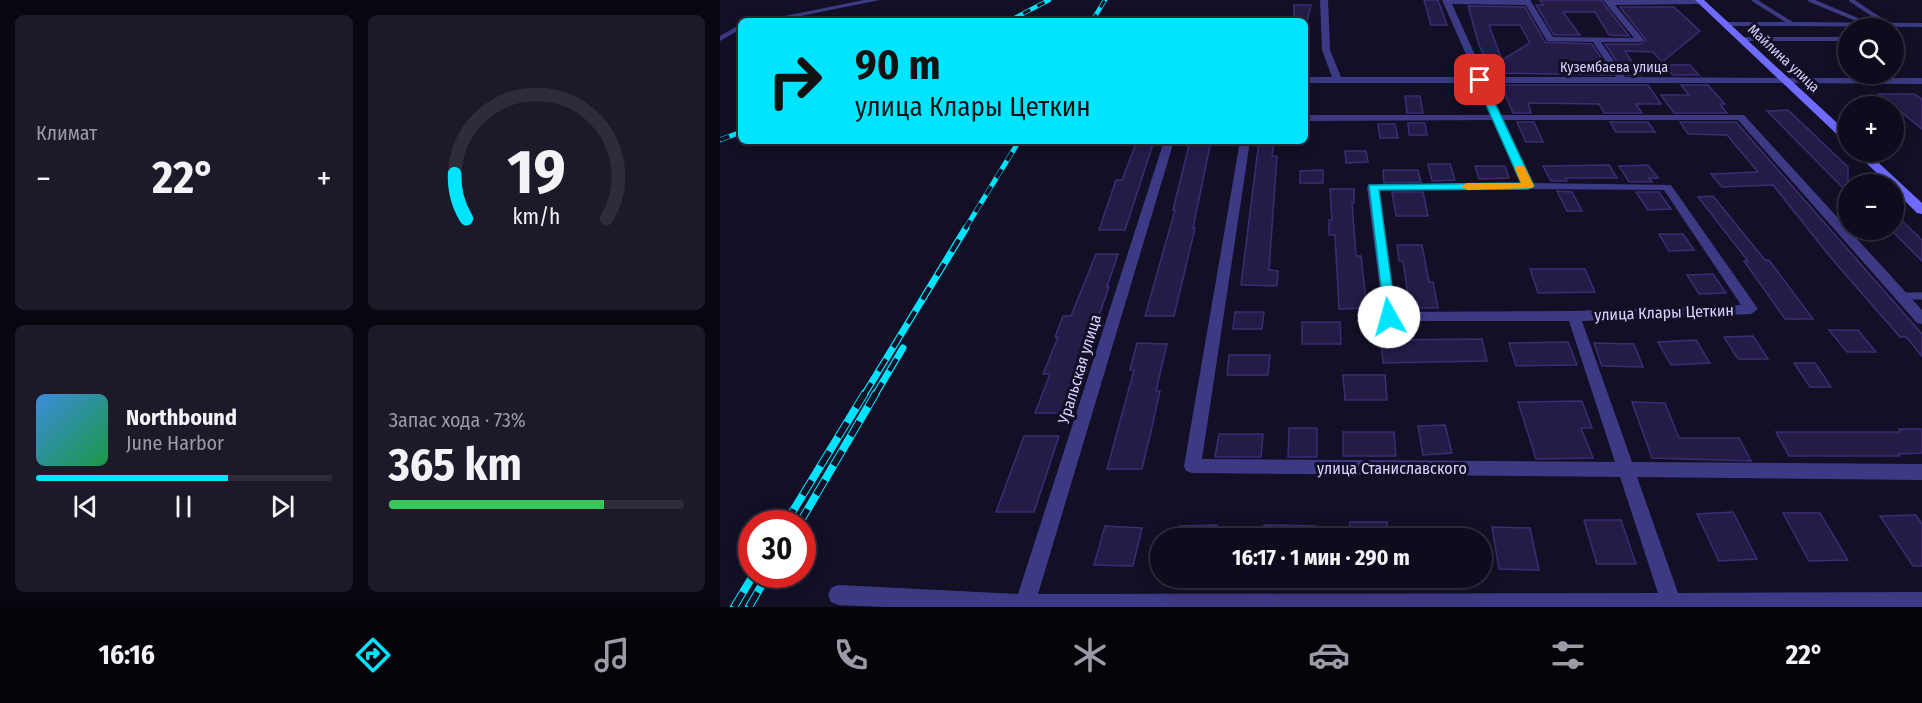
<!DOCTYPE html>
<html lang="ru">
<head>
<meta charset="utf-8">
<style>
  body { margin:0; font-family:"Fira Sans Condensed",sans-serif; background:#1c1929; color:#f1f3f6; height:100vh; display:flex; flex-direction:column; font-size:22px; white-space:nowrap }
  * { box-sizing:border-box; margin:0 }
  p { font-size:20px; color:#9b9ba3 }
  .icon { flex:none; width:33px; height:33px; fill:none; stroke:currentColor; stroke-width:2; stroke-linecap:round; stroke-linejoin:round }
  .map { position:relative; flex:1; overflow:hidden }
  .drawer { display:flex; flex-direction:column; gap:15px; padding:15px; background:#08060f; width:720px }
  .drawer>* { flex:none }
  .banner { position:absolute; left:18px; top:18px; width:570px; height:126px; border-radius:9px; box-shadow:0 3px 15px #0003,0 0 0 2px #2e2b3b; background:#00e5ff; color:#111; overflow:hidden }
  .fabs { position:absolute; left:1118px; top:18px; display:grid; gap:12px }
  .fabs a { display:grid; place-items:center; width:66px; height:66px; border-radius:50%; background:#0e0b1c; box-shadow:0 3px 15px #0003,0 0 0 2px #2e2b3b; font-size:30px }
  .speed { position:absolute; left:18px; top:510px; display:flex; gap:12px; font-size:30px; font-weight:700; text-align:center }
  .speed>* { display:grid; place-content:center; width:78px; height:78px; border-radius:50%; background:#0e0b1c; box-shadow:0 3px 15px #0003,0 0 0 2px #2e2b3b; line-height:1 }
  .speed .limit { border:9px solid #d22; background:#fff; color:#111 }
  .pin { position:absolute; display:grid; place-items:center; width:51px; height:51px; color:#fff; margin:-26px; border-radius:12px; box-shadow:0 3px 9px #0006 }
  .me { position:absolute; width:66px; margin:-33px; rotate:353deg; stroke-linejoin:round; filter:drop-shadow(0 0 4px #0008) }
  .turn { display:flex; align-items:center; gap:21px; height:126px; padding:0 18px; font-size:27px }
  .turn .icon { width:78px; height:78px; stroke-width:2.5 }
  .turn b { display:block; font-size:42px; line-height:51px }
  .big { font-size:45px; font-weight:700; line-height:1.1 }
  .drawer .tile { flex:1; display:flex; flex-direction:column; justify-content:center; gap:9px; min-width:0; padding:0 21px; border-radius:9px; background:#1c1929 }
  .drawer .dial { align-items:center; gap:0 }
  .dial svg { height:156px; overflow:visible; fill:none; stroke:#2e2b3b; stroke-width:7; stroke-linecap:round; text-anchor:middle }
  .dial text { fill:#f1f3f6; stroke:none }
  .song { display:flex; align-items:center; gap:18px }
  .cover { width:72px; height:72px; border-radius:9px; background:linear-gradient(135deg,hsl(210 70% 55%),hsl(140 70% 35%)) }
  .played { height:6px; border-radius:3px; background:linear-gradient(90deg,#00e5ff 65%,#2e2b3b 65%) }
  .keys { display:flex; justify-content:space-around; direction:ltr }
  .heat { display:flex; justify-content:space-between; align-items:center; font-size:33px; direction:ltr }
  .charge { height:9px; border-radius:4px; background:linear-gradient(90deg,#34c759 73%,#2e2b3b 0) }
  .drawer .tiles { flex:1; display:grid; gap:15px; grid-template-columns:repeat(2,1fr) }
  .trip { position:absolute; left:430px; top:528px; width:342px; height:60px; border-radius:30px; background:#0e0b1c; box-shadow:0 3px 15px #0003,0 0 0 2px #2e2b3b; font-weight:700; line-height:60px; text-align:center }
  .menu { display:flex; height:96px; justify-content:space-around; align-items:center; background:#06040b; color:#9b9ba3 }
  .menu .icon { width:42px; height:42px }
  .menu .selected { color:#00e5ff }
  .menu b { font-size:27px; color:#f1f3f6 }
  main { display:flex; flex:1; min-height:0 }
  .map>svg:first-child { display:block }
</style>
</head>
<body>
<main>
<section class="drawer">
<div class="tiles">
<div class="tile"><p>Климат</p>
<div class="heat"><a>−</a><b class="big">22°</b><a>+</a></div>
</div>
<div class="tile dial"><svg viewBox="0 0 100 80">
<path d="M14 69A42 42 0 1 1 86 69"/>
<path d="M14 69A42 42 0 0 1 8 46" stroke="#00e5ff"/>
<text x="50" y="56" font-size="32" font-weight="700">19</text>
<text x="50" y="72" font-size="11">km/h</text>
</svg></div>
<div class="tile">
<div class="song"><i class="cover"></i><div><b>Northbound</b><p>June Harbor</p></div></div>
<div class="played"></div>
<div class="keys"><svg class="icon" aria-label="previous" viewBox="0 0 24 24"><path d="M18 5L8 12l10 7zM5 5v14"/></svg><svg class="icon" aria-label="pause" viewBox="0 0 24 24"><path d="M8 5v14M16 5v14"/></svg><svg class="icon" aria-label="next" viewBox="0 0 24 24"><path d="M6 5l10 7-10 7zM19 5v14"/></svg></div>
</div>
<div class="tile"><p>Запас хода · 73%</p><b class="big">365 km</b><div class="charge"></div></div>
</div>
</section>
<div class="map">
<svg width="1202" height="607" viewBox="0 0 1202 607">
  <rect width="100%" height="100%" fill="#130f26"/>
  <g fill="#241b47" stroke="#3b2d73" stroke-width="1.5" fill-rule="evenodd">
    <polygon points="704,0 718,0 727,25 711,25"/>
    <polygon points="820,0 881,0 909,36 889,35 875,12 843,12 860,35 834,35 816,5 823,5"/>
    <polygon points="574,5 591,5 587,21 574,21"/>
    <path d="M 748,6 L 805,7 L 825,42 L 872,44 L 892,75 L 772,73 L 759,45 ZM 769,25 L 800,25 L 810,43 L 782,60 Z"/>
    <polygon points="900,7 954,7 980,31 942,62 933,52 905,51 921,75 906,75 885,44 920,44 926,40"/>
    <polygon points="944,65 970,65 979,75 953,75"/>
    <polygon points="781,85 928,85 941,104 916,104 922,113 884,113 879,104 808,103 811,113 793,113"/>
    <polygon points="961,85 988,85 1005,104 1000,104 1007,113 954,113 941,95 969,95"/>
    <polygon points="1159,94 1194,94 1202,99 1202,129"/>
    <polygon points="685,96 700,96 703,113 687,113"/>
    <polygon points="1068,110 1128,167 1128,193 1047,111"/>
    <polygon points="797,122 814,122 823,142 806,142"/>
    <polygon points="890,122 928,122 935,132 896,132"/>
    <polygon points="960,122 1016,122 1202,334 1202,356 1186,337 1180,337 1112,259 1053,185 1002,187 991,174 1038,172 1007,135 968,134"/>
    <polygon points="688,123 705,123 707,135 689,135"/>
    <polygon points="658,124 675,124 678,138 660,138"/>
    <polygon points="417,141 434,141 405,230 379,230 396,180 402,180"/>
    <polygon points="470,141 491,141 473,228 475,228 454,316 425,316 455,210 453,210"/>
    <polygon points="539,141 554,141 552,156 557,156 549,270 558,271 557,286 521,285"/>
    <polygon points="625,151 646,151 648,162 626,163"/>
    <polygon points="708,164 730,164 735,180 712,181"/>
    <polygon points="889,165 897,178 845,178 847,181 831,181 823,166"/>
    <polygon points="928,165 938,178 929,178 932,182 909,182 899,166"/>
    <polygon points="755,166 785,166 789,178 759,179"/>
    <polygon points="603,170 603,183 580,183 580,171"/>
    <polygon points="663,170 698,170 701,182 664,183"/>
    <polygon points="610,189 634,189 634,203 632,203 636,256 641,256 647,308 619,309 615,235 609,235 609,220 612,220"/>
    <polygon points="837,191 852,192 862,211 847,211"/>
    <polygon points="672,192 703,192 708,216 676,216"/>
    <polygon points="916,192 939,192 951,209 928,210"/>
    <polygon points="993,196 1045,260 1049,260 1093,319 1065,319 1024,261 1028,261 978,197"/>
    <polygon points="1173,212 1202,240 1202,261 1173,232"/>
    <polygon points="939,234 963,234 974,250 949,251"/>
    <polygon points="677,245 702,245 709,282 713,282 718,308 690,308 683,261 679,261"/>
    <polygon points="376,254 398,254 387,287 389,287 345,413 315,413 330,374 323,374 338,337 335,337 343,316 351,316"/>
    <polygon points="810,269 865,269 875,292 818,293"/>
    <polygon points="993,274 1006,293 979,294 967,275"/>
    <polygon points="515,312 544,312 542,329 513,329"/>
    <polygon points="582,322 620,322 621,344 582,344"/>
    <polygon points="1109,330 1138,330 1156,352 1127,352"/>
    <polygon points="1033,336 1048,359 1018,359 1004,337"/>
    <polygon points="762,339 767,361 663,363 661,340"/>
    <polygon points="976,340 990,363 951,365 938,342"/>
    <polygon points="848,342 857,365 796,366 789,343"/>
    <polygon points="417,343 447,344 436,391 440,391 432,427 422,469 387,469 414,370 410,370"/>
    <polygon points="874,343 914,344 923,367 882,366"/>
    <polygon points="509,355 550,355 548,375 507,375"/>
    <polygon points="1074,363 1095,363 1111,387 1090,387"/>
    <polygon points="623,375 665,375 667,400 625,400"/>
    <polygon points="862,401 872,428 861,428 873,458 816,459 798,402"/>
    <polygon points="912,402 945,403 959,438 1019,438 1031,461 932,458"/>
    <polygon points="725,425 732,453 703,455 698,426"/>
    <polygon points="569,428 597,428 597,457 568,457"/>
    <polygon points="1179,429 1202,429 1202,453 1178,454 1180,456 1069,456 1056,432 1180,432"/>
    <polygon points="623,432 674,432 676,456 623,456"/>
    <polygon points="499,434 543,434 541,457 495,457"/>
    <polygon points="304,436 339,436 314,512 276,512"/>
    <polygon points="1013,512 1037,559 999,561 977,514"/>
    <polygon points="1063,513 1100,513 1128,560 1089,561"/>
    <polygon points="1196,515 1202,524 1202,566 1193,566 1160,516"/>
    <polygon points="864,520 901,520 916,564 877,564"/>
    <polygon points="630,522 667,522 667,538 629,538"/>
    <polygon points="497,525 495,538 457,538 459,526"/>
    <polygon points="544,525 597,526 597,538 543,538"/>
    <polygon points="385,526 422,528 413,566 374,565"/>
    <polygon points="772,527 810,528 819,570 779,569"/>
  </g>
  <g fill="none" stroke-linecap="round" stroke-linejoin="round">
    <g stroke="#3d3a85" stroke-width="4">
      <polyline points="1090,0 1145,23"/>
      <polyline points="1131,0 1167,24"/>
      <polyline points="1006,24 1072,24 1034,0"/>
      <polyline points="1072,24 1202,25"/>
      <polyline points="1022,39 1121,39"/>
    </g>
    <polyline stroke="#3d3a85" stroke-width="7" points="1182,296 1202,296"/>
    <g fill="#3d3a85" fill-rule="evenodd">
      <polygon points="144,0 160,0 56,21 40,21"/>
      <path d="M 600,0 L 608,0 L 610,50 L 621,77 L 756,77 L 722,0 L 810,0 L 833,37 L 914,38 L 883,0 L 982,0 L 985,2 L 981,4 L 895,5 L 924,40 L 920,42 L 881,42 L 905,77 L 1069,78 L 1069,82 L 1066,83 L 767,83 L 781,115 L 1024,115 L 1202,310 L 1202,324 L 1197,323 L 1018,120 L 784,120 L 812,183 L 951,185 L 1038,309 L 1031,314 L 862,321 L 912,462 L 1202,464 L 1202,480 L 917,477 L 958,593 L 1202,592 L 1202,607 L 164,607 L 118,605 L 111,602 L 108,595 L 111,588 L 118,585 L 298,594 L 444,141 L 454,141 L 318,594 L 938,593 L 900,477 L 472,473 L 466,471 L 464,466 L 520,141 L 530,141 L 482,459 L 895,462 L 849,321 L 664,321 L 647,187 L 649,185 L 801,183 L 774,120 L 585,121 L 585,115 L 772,115 L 758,83 L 585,83 L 585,77 L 612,77 L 602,50 ZM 732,4 L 806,5 L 827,41 L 873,42 L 896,77 L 765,77 ZM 808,189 L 944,190 L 1021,305 L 854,311 L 675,312 L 659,190 Z"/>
      <polygon points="21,24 21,29 0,41 0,36"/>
    </g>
    <polygon fill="#3d3a85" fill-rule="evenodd" points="1063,78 1202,78 1202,84 1066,83 1061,80"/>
    <g fill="#6f6bff" fill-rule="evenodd">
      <polygon points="975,0 984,0 1128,133 1128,142 1124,141"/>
      <polygon points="1135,152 1147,152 1202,203 1202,214 1197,213 1173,189 1173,184 1168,184"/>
    </g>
    <g stroke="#00e5ff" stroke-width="4.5">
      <g id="rail-far3">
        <polyline points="289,21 329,0"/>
        <polyline points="372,21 385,0"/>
      </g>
    </g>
    <g stroke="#00e5ff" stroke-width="5">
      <g id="rail-far2">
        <polyline points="0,140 21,132"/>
        <polyline points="245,229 299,141"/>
      </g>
    </g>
    <g stroke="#00e5ff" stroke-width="7">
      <g id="rail-far1">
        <polyline points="144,395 246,228"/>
        <polyline points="155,395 183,348"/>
      </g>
    </g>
    <g stroke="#00e5ff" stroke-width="8">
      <g id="rail">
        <polyline points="65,524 145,393"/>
        <polyline points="79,524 156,393"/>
        <polyline points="14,607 34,574"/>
        <polyline points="29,607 48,574"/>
      </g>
    </g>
    <use href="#rail-far3" stroke="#130f26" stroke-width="3" stroke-dasharray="8" stroke-linecap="butt"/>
    <use href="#rail-far2" stroke="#130f26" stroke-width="4" stroke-dasharray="10" stroke-linecap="butt"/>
    <use href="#rail-far1" stroke="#130f26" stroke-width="4.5" stroke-dasharray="14" stroke-linecap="butt"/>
    <use href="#rail" stroke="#130f26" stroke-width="6" stroke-dasharray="17" stroke-linecap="butt"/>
  </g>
  <polygon fill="#00e5ff" stroke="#0095a6" stroke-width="1.5" points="760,77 764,80 814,186 808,189 659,190 676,317 674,321 665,321 649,185 801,183 755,80"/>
  <polygon fill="#f59e0b" points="796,166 804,166 814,186 812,188 747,190 741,186 747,183 801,183 795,169"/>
  <g text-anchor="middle" stroke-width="6" stroke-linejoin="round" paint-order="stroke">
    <g font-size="14" fill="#d9d4ff" stroke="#130f26">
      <text transform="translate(1064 58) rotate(43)" y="5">Майлина улица</text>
      <text x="894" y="72">Кузембаева улица</text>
    </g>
    <g font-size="16" fill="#d9d4ff" stroke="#130f26">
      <text transform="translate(944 312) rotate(-2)" y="6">улица Клары Цеткин</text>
      <text transform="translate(359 369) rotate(-73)" y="6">Уральская улица</text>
      <text x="672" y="474">улица Станиславского</text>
    </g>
  </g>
</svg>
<div class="fabs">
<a><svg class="icon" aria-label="search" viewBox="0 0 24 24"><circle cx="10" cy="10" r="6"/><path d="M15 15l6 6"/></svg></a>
<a>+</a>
<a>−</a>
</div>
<div class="speed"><div class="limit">30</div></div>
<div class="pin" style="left:760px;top:80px;background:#d93025"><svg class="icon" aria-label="arrive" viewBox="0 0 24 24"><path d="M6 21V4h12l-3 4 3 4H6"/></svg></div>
<svg class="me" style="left:669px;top:317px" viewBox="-20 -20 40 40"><circle r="19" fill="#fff"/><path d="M0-13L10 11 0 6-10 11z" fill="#00e5ff"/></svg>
<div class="trip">16:17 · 1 мин · 290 m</div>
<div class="banner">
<div class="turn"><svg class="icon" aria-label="right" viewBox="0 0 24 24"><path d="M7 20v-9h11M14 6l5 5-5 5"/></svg><div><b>90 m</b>улица Клары Цеткин</div></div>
</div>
</div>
</main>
<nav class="menu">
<b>16:16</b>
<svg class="icon selected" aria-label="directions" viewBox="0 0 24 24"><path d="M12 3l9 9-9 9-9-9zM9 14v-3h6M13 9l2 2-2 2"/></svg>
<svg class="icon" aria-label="music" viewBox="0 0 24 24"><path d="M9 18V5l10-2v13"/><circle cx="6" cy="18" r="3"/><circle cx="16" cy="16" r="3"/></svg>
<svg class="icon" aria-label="phone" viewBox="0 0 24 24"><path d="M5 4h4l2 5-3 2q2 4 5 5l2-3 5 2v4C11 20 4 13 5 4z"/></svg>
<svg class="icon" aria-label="climate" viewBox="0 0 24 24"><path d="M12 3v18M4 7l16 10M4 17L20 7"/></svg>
<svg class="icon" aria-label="car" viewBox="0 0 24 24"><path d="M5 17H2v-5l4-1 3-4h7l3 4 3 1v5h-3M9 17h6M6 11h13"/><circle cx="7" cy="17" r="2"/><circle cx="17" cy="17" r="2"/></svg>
<svg class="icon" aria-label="filters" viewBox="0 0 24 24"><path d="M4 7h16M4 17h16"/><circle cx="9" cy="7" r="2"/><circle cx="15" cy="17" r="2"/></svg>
<b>22°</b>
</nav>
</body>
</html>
